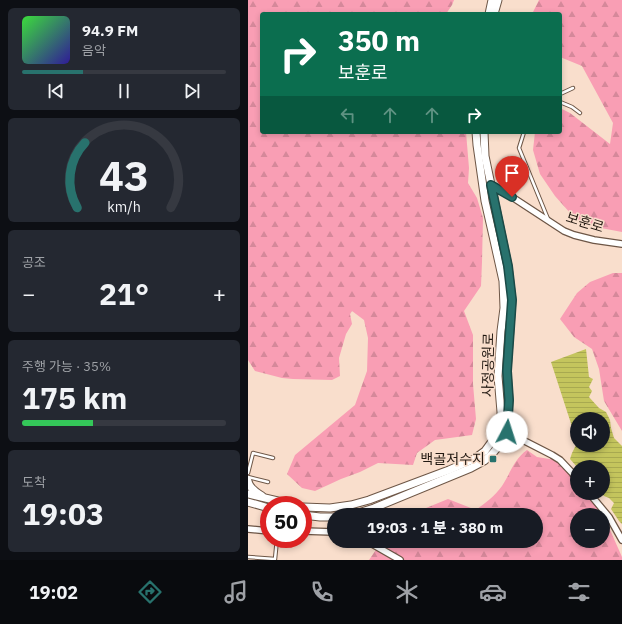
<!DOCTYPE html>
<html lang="ko">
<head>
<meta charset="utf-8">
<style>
  body { margin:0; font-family:"IBM Plex Sans","Noto Sans KR",sans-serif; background:#242831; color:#f1f3f6; height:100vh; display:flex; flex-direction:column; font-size:15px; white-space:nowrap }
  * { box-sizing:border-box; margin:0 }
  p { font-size:13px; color:#9ea1a6 }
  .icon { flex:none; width:22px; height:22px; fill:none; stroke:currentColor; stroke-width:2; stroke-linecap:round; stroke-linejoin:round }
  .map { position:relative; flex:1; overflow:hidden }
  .drawer { display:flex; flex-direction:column; gap:8px; padding:8px; background:#0d0f14; width:248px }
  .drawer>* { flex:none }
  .banner { position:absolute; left:12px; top:12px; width:302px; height:122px; border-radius:4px; box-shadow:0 2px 6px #0003; background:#0b6e4f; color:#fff; overflow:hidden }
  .buttons { position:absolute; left:322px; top:412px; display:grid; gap:8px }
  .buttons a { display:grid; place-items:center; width:40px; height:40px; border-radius:50%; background:#171b24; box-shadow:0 2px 6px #0003; font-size:20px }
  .speed { position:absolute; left:12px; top:496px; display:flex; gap:8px; font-size:20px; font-weight:700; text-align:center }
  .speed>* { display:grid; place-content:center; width:52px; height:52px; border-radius:50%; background:#171b24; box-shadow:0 2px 6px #0003; line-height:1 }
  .speed .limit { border:6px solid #d22; background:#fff; color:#111 }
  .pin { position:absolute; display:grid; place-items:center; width:34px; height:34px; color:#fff; margin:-41px -17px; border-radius:50% 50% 50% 0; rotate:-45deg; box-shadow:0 0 4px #0007 }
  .pin .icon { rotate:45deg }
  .me { position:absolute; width:44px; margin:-22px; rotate:5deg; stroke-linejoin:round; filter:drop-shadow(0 0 3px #0008) }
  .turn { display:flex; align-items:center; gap:14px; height:84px; padding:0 12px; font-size:18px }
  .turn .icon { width:52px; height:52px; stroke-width:2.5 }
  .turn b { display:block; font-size:28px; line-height:34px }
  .lanes { display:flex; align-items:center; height:38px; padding:0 12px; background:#0003; justify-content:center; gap:20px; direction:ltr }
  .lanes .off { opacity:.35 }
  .big { font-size:30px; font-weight:800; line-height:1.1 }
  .drawer .card { flex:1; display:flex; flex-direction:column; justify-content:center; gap:6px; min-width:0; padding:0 14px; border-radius:6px; background:#242831 }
  .drawer .dial { align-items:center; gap:0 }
  .dial svg { height:104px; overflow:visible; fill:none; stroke:#363941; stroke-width:7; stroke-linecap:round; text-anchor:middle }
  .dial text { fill:#f1f3f6; stroke:none }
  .song { display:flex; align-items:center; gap:12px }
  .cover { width:48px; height:48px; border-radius:6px; background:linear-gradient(135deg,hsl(120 70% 55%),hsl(250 70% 35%)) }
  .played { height:4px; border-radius:2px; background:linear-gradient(90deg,#28726d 30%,#363941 30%) }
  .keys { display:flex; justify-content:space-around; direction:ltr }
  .heat { display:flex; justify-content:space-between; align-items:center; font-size:22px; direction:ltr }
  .charge { height:6px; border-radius:3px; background:linear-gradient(90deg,#34c759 35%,#363941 0) }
  .trip { position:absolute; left:79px; top:508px; width:216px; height:40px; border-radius:20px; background:#171b24; box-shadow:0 2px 6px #0003; font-weight:800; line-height:40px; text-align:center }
  .tabs { display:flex; height:64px; justify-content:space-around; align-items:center; background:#090b0e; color:#9ea1a6 }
  .tabs .icon { width:28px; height:28px }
  .tabs .current { color:#28726d }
  .tabs b { font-size:18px; color:#f1f3f6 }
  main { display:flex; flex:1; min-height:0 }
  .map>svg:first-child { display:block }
</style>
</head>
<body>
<main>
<section class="drawer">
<div class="card">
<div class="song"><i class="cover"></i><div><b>94.9 FM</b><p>음악</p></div></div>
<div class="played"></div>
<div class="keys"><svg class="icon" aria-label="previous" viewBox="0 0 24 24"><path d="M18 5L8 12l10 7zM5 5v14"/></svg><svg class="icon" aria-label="pause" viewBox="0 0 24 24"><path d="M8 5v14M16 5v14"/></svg><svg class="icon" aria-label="next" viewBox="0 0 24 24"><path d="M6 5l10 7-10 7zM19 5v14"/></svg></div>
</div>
<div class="card dial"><svg viewBox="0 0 100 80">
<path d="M14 69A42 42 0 1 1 86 69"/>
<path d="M14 69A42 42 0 0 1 20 19" stroke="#28726d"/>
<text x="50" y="56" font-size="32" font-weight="700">43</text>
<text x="50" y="72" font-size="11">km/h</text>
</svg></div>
<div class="card"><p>공조</p>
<div class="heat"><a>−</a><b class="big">21°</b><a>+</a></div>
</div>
<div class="card"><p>주행 가능 · 35%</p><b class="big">175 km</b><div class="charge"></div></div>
<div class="card"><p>도착</p><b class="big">19:03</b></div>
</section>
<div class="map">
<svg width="374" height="560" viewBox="0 0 374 560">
  <defs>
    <pattern id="forest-firs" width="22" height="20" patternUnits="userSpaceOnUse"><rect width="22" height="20" fill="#f99eb4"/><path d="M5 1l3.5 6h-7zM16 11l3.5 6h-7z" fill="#d5889a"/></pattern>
    <pattern id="water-rules" width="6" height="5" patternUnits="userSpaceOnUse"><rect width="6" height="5" fill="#c4c55d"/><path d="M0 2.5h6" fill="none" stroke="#a8a950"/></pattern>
  </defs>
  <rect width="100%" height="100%" fill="#f9decc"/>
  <g fill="url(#forest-firs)" fill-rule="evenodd">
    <polygon points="0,0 206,0 204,5 198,14 14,14 14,132 218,132 221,168 220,183 229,198 235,218 234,262 233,286 216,311 225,335 225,384 228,419 224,435 187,440 169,453 165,465 130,463 112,472 93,479 67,491 54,488 39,474 47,455 107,405 119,371 120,338 116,320 104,311 102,314 104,324 98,334 91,358 92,376 84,380 45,379 34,378 7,371 0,360"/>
    <polygon points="291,0 374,0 374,232 337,225 323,214 307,196 292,174 285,150 287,132 312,132 312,108 322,113 362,144 365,123 334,66 312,57 312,14 284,14"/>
    <polygon points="365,273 374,273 374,431 356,401 351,369 344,349 326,337 312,319 329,293 342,282"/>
    <path d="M 279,450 L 289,457 L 308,460 L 329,483 L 329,493 L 337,493 L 355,514 L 374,557 L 374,560 L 121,560 L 134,541 L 288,541 L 288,515 L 161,515 L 200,499 L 228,510 C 237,503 247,496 254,486 C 262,474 266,459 279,450 ZM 329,515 L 355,515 L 355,541 L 329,541 Z"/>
  </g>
  <polygon fill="url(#water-rules)" points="338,349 341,377 345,379 341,387 344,391 341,397 351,408 358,412 362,420 363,428 366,438 374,446 374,524 371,521 363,509 366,503 361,498 356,496 353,493 355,493 355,467 329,467 322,459 324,453 329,443 329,445 355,445 355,419 329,419 329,442 303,362"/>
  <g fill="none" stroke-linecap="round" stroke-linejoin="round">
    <g stroke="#6d5646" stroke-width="4.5">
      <g id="lane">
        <polyline points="312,94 325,88"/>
        <polyline points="312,102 324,107 332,113"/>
        <polyline points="276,132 271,148 300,219"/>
        <polyline points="0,473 5,453 25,458"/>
        <polyline points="0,477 20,482"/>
        <polyline points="0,557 27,559 29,539"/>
      </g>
    </g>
    <g stroke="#6d5646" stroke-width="8">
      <g id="street">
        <polyline points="242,184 264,197 316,231 326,235 346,240 374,244"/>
        <polyline points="257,431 304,455 312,460 329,478"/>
        <polyline points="341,493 361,517 374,540"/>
        <polyline points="0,529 21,531"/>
        <polyline points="55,531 86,532"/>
        <polyline points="119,541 152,560"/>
      </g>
    </g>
    <g stroke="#6d5646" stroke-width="9">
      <g id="secondary">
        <polyline points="241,14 244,0"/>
        <polyline points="246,14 250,0"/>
        <path d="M 0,481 C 1,488 8,492 14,496"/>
        <polyline points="0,494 47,505"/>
        <polyline points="0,502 21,508"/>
        <polyline points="55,507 82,508 103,505 121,500 201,470 226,459 237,451 253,429 253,412 250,376 253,331 256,308 255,281 245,236 237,201 229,145 228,132"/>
        <polyline points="55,515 72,517 86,517"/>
        <polyline points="104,515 126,508 223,468 236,461 244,454 254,442 259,432 261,400 259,371 264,300 260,266 237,156 236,132"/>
      </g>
    </g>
    <use href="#lane" stroke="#fff" stroke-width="2.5"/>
    <use href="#street" stroke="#fff" stroke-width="5.5"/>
    <use href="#secondary" stroke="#fff" stroke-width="7"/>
  </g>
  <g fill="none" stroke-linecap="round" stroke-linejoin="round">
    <g stroke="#1a4a47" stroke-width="10">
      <polyline id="route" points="259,432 261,400 259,371 264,300 260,266 243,185 264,197"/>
    </g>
    <use href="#route" stroke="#28726d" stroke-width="7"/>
  </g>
  <rect fill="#28726d" stroke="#f9decc" stroke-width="1.5" x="241" y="455" width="8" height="8" rx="2"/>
  <g text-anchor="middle" stroke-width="3" stroke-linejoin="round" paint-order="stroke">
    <g font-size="14" fill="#221912" stroke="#f9decc">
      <text transform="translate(337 222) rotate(17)" y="5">보훈로</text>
      <text transform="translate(240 365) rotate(-89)" y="5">사정공원로</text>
    </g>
    <g font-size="14" fill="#221912" stroke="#f9decc" text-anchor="end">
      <text x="237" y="464">백골저수지</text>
    </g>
  </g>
</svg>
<div class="buttons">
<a><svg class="icon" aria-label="sound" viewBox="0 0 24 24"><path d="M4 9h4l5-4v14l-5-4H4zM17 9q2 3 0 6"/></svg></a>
<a>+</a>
<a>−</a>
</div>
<div class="speed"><div class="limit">50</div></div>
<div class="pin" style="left:264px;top:197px;background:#d93025"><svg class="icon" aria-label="arrive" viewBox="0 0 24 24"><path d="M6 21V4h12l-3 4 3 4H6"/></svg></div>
<svg class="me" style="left:259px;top:432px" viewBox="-20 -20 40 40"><circle r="19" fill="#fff"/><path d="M0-13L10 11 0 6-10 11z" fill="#28726d"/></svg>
<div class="trip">19:03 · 1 분 · 380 m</div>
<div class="banner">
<div class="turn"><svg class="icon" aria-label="right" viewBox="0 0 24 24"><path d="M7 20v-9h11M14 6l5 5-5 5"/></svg><div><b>350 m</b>보훈로</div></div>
<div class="lanes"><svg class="icon off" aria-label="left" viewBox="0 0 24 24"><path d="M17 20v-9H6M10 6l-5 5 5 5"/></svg><svg class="icon off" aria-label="ahead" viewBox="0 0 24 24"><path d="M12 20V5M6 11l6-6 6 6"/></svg><svg class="icon off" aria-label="ahead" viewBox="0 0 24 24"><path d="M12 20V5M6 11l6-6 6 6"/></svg><svg class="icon" aria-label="right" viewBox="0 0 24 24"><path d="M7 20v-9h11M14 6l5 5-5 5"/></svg></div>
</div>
</div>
</main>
<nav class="tabs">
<b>19:02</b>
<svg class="icon current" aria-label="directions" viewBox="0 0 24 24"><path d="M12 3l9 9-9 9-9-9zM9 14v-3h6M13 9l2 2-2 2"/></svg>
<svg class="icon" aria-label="music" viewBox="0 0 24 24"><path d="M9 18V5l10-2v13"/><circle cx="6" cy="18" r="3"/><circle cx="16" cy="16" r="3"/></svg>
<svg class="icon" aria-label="phone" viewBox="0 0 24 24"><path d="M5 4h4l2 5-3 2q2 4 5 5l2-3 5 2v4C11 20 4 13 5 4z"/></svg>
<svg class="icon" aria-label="climate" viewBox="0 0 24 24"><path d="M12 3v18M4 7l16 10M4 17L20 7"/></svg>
<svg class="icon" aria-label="car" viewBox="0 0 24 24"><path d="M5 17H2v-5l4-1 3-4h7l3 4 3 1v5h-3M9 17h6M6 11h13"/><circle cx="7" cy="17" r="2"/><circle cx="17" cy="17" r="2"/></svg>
<svg class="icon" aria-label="filters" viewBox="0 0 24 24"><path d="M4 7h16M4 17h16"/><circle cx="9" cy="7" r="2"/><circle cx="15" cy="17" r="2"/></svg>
</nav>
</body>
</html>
